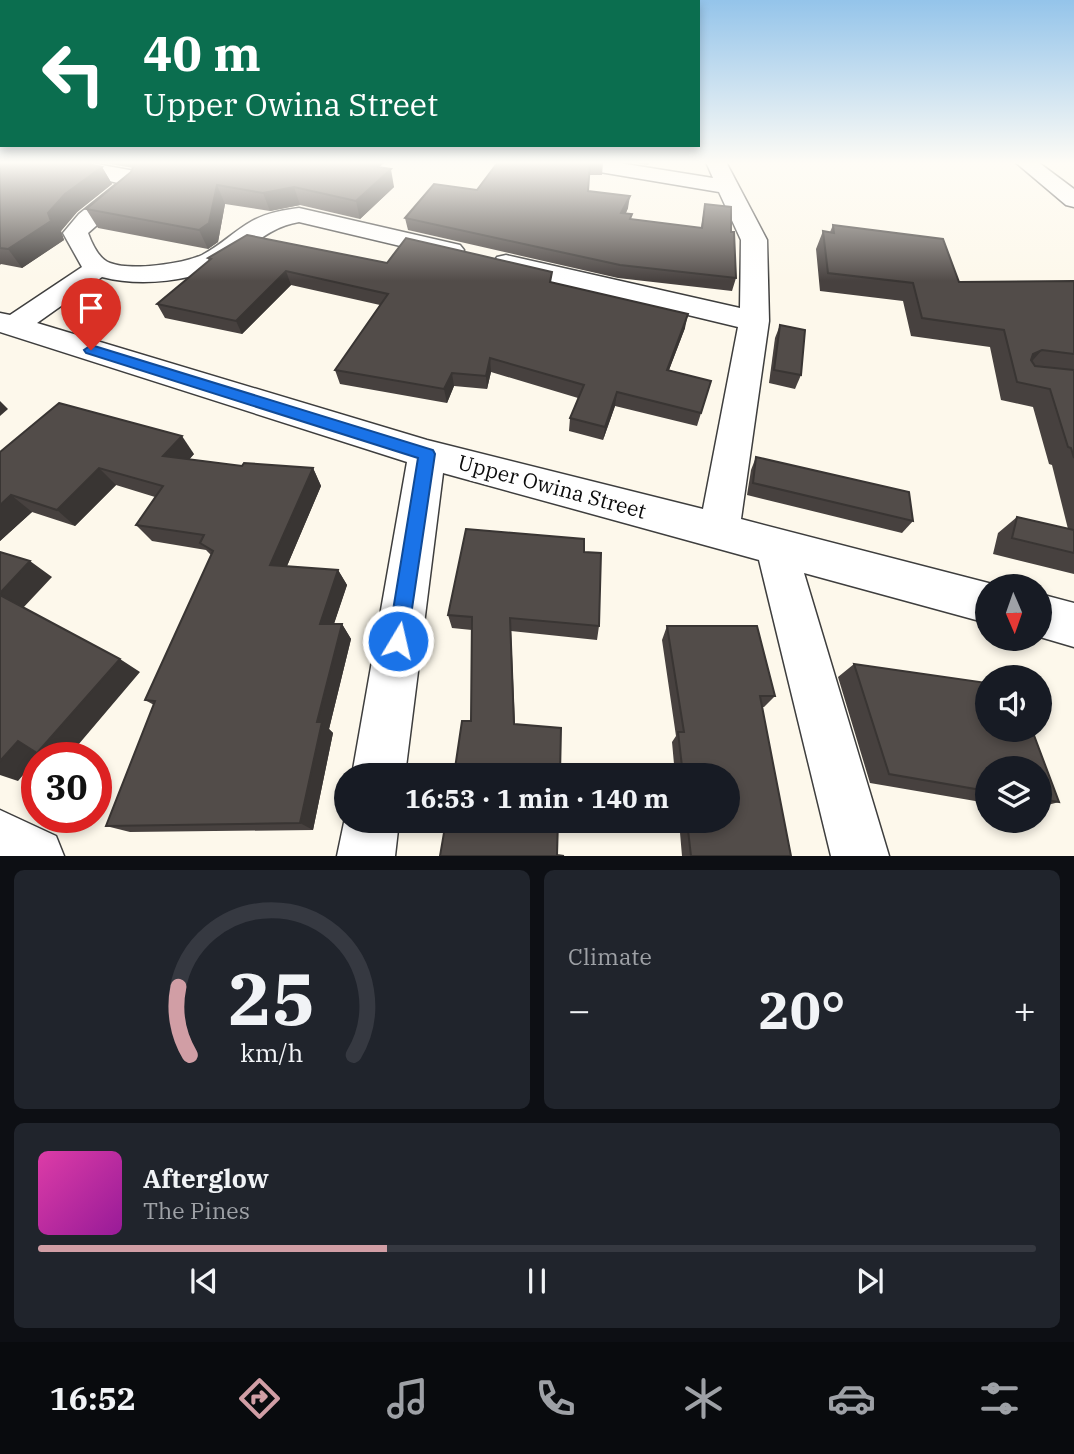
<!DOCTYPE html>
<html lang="en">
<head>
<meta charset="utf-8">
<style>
  body { margin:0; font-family:"IBM Plex Serif",serif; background:#20242c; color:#f1f3f6; height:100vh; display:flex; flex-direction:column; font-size:26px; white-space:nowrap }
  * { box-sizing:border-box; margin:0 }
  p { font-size:23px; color:#9ea1a6 }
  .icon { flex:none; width:38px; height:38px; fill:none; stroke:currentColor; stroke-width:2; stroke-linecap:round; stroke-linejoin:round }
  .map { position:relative; height:856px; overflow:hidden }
  .side { display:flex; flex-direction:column; gap:14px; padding:14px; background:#0d0f14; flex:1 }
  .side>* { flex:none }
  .banner { position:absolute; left:0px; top:0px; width:700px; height:147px; box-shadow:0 4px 10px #0003; background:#0b6e4f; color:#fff; overflow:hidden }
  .needle { width:46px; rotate:178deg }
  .tools { position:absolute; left:975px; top:574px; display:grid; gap:14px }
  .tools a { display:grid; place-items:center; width:77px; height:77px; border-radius:50%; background:#171b24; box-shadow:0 4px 10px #0003; font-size:35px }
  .speed { position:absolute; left:21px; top:742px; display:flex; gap:14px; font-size:35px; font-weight:700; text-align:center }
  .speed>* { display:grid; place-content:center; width:91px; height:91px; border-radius:50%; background:#171b24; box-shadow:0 4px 10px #0003; line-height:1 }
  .speed .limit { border:10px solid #d22; background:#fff; color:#111 }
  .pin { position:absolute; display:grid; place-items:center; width:60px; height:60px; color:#fff; margin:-72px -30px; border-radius:50% 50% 50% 0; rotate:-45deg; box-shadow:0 0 7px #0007 }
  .pin .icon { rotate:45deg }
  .me { position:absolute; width:77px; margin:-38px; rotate:9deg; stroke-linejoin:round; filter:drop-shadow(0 0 5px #0008) }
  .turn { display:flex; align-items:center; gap:24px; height:147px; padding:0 28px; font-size:32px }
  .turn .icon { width:91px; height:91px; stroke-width:2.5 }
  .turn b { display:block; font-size:49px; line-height:60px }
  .big { font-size:52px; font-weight:700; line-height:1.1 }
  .side .tile { flex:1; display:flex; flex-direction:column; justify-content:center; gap:10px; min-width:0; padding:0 24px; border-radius:10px; background:#20242c }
  .side .dial { align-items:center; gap:0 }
  .dial svg { height:182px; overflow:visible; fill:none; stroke:#363941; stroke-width:7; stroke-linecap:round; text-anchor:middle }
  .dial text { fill:#f1f3f6; stroke:none }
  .song { display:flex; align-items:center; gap:21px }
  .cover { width:84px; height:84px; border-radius:10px; background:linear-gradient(135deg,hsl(320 70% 55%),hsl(300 70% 35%)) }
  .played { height:7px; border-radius:4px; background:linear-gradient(90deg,#d19ea5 35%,#363941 35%) }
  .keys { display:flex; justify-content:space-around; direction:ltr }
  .heat { display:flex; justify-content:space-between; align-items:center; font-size:38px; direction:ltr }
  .side .tiles { flex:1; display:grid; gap:14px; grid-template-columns:1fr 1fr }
  .tile:last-child { grid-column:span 2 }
  .trip { position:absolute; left:334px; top:763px; width:406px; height:70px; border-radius:35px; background:#171b24; box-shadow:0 4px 10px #0003; font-weight:700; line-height:70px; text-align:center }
  .dock { display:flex; height:112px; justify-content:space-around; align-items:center; background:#090b0e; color:#9ea1a6 }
  .dock .icon { width:49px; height:49px }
  .dock .current { color:#d19ea5 }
  .dock b { font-size:32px; color:#f1f3f6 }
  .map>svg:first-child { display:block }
</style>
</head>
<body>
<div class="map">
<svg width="1074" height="856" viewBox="0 0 1074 856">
  <rect width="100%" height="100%" fill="#fdf8eb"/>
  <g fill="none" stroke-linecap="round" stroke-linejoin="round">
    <g stroke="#3e3e3e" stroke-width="3">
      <g id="street">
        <path d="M 41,162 L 85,162 L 135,171 L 141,184 L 138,189 L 88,233 C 92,244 99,259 110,263 C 131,271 182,264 202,255 C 220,246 234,231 252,221 C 266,213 283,210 299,208 L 460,245 L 464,250 L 460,255 L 451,258 L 299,222 C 269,227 253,246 229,261 C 195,282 140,287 102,277 L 37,323 L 427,440 L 703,509 L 738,327 L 497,269 L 493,263 L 497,257 L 506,255 L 740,308 L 741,240 L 719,192 L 576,168 L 569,166 L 565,162 L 613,162 L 713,178 L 706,162 L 726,162 L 767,240 L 769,321 L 741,519 L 1000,586 L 987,586 L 987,623 L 804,573 L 889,856 L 831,856 L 759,560 L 443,473 L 405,775 L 352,775 L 407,462 L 0,332 L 0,313 L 10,315 L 82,267 L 63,233 L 79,214 L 118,183 L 45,166 Z"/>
        <polygon points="1015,162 1038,162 1074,189 1074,207 1066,205"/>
        <polygon points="1040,594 1074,603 1074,647 1040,637"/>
        <polygon points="0,810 56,836 64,856 0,856"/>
        <polygon points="346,813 346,821 399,821 395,856 337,856"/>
      </g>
    </g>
    <use href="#street" fill="#fff" fill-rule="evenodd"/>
  </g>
  <g fill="#47413f">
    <polygon points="0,162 102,167 112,184 77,212 61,231 64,240 22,268 1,264 0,265"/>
    <polygon points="98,162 385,162 379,167 394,187 360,219 300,205 270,211 225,204 218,242 208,249 98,228 86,209 131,172 133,168"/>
    <polygon points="498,162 603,163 602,175 589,175 588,191 628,208 626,213 631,219 701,228 705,204 731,232 736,278 732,291 618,278 408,230 405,218 477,190"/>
    <polygon points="628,162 650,162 648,165"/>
    <polygon points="833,225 959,282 1074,281 1074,574 993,554 998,533 1017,517 1068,529 1052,465 1049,464 1033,407 1001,400 990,347 911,336 903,301 820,291 816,249 823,231 830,232"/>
    <polygon points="208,258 387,263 551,282 685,328 669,370 711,381 697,426 615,406 603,440 569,431 570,418 578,398 491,372 487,389 454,386 447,403 340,384 335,370 380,305 291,285 242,334 165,318 157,304 209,261"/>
    <polygon points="780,325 801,375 795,389 769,383 775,338"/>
    <polygon points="0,452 194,454 189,459 242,466 313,468 321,486 287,566 338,570 347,585 334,624 342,624 351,639 329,729 333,733 313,830 130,832 106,826 154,705 145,700 211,555 206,550 152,541 136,525 155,497 116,485 75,526 32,512 0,541"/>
    <polygon points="756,457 913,521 902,533 747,495 751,470"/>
    <polygon points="584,552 599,626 597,640 511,631 515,725 471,721 472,630 452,628 448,615"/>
    <polygon points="667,626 775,696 764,707 762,707 791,856 682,856 679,821 728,821 728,775 675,775 672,742 676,736 662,640"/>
    <polygon points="854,664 987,683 987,730 1032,730 1059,802 1040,807 1040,768 987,768 987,803 870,783 838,677"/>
  </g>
  <g fill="#393533">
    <polygon points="360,162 385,162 362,181 358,164"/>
    <polygon points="102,167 112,184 77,212 61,231 64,240 22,268 8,249 65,194"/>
    <polygon points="391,169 394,187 360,219 356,201"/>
    <polygon points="217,185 225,204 218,242 208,249 199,230"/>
    <polygon points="294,187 300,205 270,211 263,193"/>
    <polygon points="630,196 628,208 620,225 621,213"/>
    <polygon points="286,271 291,285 242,334 236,321"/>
    <polygon points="688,314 685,328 664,383 667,370"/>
    <polygon points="1042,350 1026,368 1033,354"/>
    <polygon points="490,358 491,372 487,389 486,376"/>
    <polygon points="452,373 454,386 447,403 444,389"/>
    <polygon points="617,392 615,406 603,440 605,427"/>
    <polygon points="0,401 8,409 0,416"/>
    <polygon points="182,436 194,454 177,474 163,456"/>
    <polygon points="99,468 116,485 75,526 57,510"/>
    <polygon points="313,468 321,486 281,580 270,565"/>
    <polygon points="11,495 32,512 0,541 0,505"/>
    <polygon points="30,561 52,577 22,609 0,595 0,593"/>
    <polygon points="338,570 347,585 329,638 320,624"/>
    <polygon points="342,624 351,639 329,729 333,733 313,830 300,823 317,722"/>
    <polygon points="120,659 140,672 67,758 50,758 41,754 37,758 37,759 18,781 0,775 0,761 18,741"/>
  </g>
  <g fill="#524c49" stroke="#393533" stroke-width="2">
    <polygon points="0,162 81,162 102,167 65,194 48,213 51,221 8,249 0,248"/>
    <polygon points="132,162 360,162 358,164 391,169 356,201 294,187 263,193 217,185 209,223 199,230 86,209 131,172 134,165"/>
    <polygon points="498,162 595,162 603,163 590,163 588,191 630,196 621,213 632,214 630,219 702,228 705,204 731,207 731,232 734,232 736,278 620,265 405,218 434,184 477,190"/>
    <polygon points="833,225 943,239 959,282 1074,281 1074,354 1042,350 1033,354 1031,360 1035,366 1074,370 1074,458 1071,448 1068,447 1050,389 1017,382 1004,330 922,318 913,283 828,273 823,231 834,233"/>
    <polygon points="247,235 387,263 406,238 552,272 550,282 688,314 667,370 711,381 701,413 617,392 605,427 570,418 584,385 490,358 486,376 452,373 444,389 335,370 388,294 286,271 236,321 157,304 211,259 208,258"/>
    <polygon points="780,325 805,330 801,375 774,370"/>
    <polygon points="59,403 182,436 163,456 242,466 244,463 313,468 270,565 338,570 320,624 342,624 317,722 322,722 300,823 106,826 155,701 145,700 213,551 200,543 204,535 136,525 163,486 99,468 57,510 11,495 0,505 0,452"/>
    <polygon points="756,457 909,492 913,521 753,483"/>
    <polygon points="1017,517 1074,530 1074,553 1012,538"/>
    <polygon points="466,529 584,539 584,552 601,553 599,626 510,618 514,724 561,728 560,775 454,775 462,721 471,721 472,617 448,615"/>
    <polygon points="0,552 30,561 0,593"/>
    <polygon points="0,595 120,659 37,753 18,741 0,761"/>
    <polygon points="667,626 757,626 775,696 760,696 791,856 691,856 687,821 728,821 728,775 683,775 678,732 684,732"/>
    <polygon points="854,664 987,683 987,730 1032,730 1059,802 1040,799 1040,768 987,768 987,791 889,774"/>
    <polygon points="446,821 558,821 557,855 564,856 440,856"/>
  </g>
  <linearGradient id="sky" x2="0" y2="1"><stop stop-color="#94c4ea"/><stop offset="0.58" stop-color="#fefcf6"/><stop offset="1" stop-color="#fefcf6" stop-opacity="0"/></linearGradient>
  <rect width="1074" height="281" fill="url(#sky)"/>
  <polygon fill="#1a73e8" stroke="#114b97" stroke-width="2" points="91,345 433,450 435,454 406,649 398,652 391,649 388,641 418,458 86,353 84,350"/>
  <g text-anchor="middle" stroke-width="7" stroke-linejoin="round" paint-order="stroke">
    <g font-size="21" fill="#0b0b0b" stroke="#fff">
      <text transform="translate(552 487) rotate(15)" y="7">Upper Owina Street</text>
    </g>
  </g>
</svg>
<div class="tools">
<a><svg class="needle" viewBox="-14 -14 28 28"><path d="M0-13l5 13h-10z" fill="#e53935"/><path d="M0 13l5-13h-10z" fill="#9ea1a6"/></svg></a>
<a><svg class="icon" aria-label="sound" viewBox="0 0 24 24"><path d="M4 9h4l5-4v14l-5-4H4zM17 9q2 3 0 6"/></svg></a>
<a><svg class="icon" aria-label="layers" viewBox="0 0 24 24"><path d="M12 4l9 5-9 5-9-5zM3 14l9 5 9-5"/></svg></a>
</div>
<div class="speed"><div class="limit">30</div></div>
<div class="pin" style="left:91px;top:350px;background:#d93025"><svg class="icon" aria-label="arrive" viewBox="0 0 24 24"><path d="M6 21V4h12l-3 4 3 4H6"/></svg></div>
<svg class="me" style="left:398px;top:641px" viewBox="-20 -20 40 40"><circle r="17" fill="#1a73e8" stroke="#fff" stroke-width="3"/><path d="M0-11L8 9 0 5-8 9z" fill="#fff"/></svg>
<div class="trip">16:53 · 1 min · 140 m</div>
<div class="banner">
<div class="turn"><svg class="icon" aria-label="left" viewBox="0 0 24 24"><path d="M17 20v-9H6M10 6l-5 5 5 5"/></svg><div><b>40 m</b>Upper Owina Street</div></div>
</div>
</div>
<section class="side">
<div class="tiles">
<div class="tile dial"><svg viewBox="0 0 100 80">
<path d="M14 69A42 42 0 1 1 86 69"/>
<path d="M14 69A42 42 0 0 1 9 39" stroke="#d19ea5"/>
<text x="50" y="56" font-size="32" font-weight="700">25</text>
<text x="50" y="72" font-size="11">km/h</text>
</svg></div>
<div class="tile"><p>Climate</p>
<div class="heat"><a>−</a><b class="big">20°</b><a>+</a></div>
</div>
<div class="tile">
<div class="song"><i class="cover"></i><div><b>Afterglow</b><p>The Pines</p></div></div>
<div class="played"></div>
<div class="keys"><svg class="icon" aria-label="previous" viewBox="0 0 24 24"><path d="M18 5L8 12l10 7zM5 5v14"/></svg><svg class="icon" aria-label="pause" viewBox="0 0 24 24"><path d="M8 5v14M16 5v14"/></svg><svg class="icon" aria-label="next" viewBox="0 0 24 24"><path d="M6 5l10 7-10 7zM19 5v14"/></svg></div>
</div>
</div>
</section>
<nav class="dock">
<b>16:52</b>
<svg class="icon current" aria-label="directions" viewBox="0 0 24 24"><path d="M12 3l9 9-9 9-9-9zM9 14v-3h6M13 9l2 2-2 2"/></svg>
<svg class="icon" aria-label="music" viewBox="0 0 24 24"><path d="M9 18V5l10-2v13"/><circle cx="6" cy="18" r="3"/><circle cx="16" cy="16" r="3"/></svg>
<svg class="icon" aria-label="phone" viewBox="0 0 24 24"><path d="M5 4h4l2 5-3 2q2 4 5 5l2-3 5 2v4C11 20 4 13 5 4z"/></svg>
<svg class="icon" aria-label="climate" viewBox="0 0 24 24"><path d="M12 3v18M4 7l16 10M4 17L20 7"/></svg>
<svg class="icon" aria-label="car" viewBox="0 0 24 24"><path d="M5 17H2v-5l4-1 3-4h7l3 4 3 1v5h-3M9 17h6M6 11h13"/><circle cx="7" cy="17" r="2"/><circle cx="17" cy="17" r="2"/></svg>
<svg class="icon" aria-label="filters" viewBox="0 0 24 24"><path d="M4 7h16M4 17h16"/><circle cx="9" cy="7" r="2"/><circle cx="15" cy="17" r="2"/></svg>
</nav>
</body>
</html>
